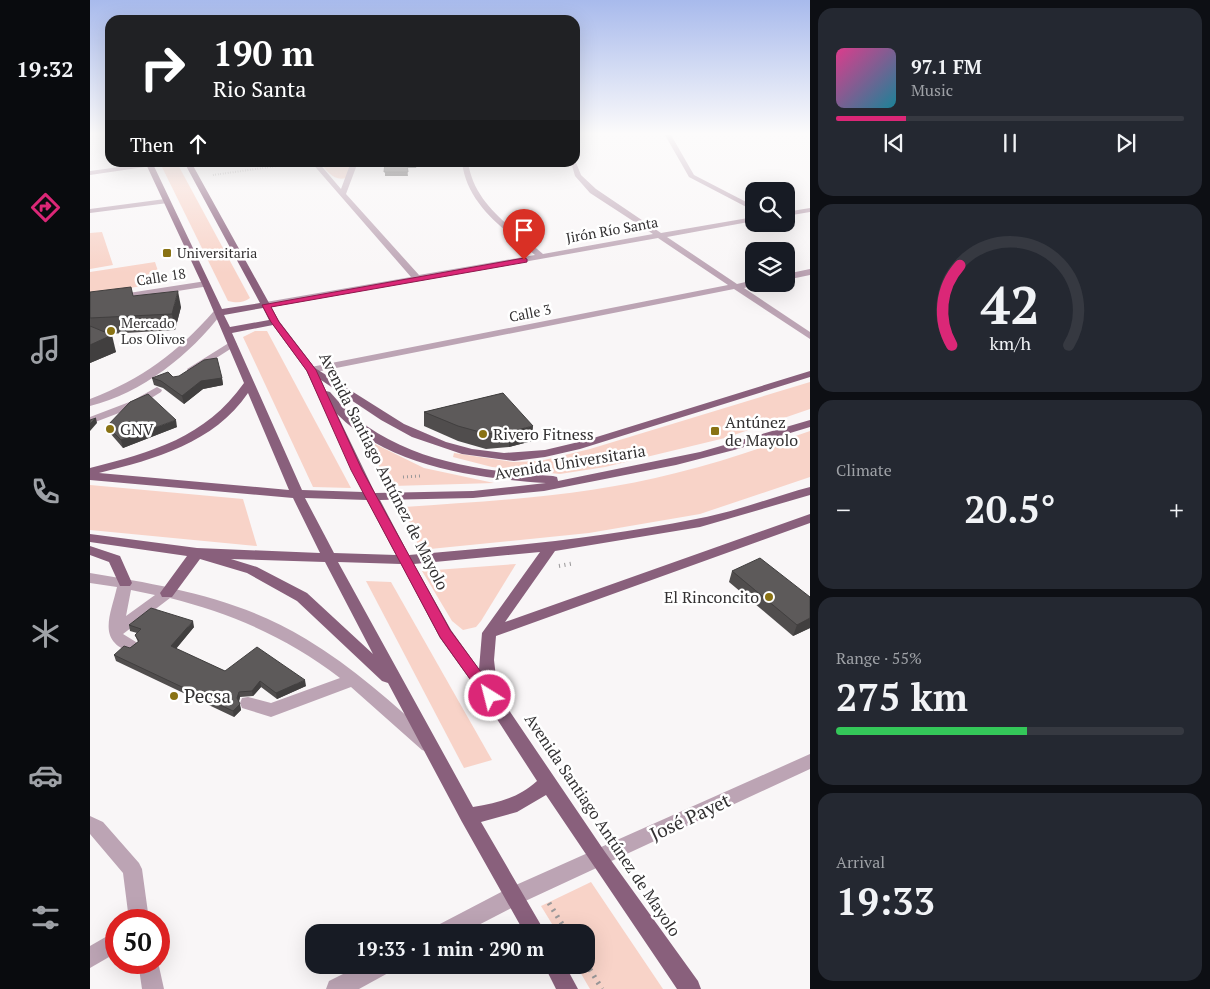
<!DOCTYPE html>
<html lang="en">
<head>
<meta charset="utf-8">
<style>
  body { margin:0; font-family:"PT Serif",serif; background:#242831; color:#f1f3f6; height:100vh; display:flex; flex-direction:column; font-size:19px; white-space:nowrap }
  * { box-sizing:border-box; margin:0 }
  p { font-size:16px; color:#9ea1a6 }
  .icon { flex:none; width:28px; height:28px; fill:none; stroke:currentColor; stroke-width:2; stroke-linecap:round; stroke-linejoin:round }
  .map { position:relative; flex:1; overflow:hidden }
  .panel { display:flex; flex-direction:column; gap:8px; padding:8px; background:#0d0f14; width:400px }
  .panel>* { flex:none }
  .hud { position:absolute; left:15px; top:15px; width:475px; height:152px; border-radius:15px; box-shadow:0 5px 20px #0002; background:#202124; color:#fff; overflow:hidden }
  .fabs { position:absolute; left:655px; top:182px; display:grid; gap:10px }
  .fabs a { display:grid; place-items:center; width:50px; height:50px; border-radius:10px; background:#171b24; box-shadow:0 5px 20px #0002; font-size:25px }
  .speed { position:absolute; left:15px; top:909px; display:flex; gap:10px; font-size:25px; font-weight:700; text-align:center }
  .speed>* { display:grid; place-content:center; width:65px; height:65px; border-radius:50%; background:#171b24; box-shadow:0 5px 20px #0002; line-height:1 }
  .speed .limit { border:8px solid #d22; background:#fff; color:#111 }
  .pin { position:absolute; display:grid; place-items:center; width:42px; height:42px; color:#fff; margin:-51px -21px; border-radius:50% 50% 50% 0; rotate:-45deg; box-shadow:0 0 5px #0007 }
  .pin .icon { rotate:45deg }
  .me { position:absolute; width:55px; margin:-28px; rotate:324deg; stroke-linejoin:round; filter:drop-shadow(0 0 4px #0008) }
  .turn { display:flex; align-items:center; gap:18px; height:105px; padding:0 25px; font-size:22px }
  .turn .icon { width:65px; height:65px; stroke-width:2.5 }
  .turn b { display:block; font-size:35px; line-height:42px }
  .then { display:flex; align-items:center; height:48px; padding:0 25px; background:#0003; gap:10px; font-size:19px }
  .big { font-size:38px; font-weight:800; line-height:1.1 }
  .panel .widget { flex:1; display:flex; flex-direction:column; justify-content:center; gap:8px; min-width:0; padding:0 18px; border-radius:15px; background:#242831 }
  .panel .dial { align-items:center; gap:0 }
  .dial svg { height:130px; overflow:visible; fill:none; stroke:#363941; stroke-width:7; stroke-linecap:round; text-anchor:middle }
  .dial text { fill:#f1f3f6; stroke:none }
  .song { display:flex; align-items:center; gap:15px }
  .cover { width:60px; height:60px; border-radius:8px; background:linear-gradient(135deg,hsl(330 70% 55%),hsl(190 70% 35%)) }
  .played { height:5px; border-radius:2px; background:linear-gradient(90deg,#db2777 20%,#363941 20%) }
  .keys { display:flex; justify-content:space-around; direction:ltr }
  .heat { display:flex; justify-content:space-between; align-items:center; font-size:28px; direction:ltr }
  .charge { height:8px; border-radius:4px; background:linear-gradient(90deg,#34c759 55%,#363941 0) }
  .trip { position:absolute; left:215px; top:924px; width:290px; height:50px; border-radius:15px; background:#171b24; box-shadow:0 5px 20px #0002; font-weight:800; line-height:50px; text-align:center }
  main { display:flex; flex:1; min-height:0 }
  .tabs { display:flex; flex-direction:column; width:90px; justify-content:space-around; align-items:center; background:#090b0e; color:#9ea1a6 }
  .tabs .icon { width:35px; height:35px }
  .tabs .selected { color:#db2777 }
  .tabs b { font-size:22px; color:#f1f3f6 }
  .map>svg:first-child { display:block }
</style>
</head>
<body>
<main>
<nav class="tabs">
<b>19:32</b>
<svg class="icon selected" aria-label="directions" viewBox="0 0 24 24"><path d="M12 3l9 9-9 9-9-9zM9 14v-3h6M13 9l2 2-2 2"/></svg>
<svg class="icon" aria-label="music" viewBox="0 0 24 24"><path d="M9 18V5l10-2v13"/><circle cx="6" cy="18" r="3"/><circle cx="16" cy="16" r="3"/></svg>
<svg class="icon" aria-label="phone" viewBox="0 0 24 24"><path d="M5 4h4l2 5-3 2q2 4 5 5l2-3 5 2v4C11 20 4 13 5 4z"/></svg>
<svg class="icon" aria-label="climate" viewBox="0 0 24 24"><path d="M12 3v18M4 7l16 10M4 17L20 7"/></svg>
<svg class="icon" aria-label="car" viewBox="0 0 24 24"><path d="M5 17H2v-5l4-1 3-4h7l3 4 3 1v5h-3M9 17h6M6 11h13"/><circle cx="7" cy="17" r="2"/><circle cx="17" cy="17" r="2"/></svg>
<svg class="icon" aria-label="filters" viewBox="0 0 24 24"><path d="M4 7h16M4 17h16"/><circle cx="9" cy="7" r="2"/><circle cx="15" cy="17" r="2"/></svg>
</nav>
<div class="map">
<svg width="720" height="989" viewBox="0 0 720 989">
  <rect width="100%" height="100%" fill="#f9f6f7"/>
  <g fill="#f8d3c8">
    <path d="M 70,163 L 87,163 L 160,298 C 153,303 147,303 138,301 Z"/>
    <path d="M 230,163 L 261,163 L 256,178 C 244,182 237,170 230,163 Z"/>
    <polygon points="12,232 23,265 0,269 0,233"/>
    <polygon points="65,262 72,283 0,294 0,272"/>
    <polygon points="165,331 177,331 261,488 223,487 153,337"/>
    <polygon points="720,382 720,409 635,438 515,467 470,474 402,467 363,457 364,453 423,462 450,461 500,449"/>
    <polygon points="261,426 283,443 334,468 404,483 303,486"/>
    <path d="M 720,431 L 720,477 L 610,514 L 499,533 L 330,550 L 314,507 C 405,501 497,496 586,473 C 631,462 676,446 720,431 Z"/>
    <polygon points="0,485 153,499 167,546 0,530"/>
    <polygon points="426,564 391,621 386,627 373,630 362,621 332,571"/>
    <polygon points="276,581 301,582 402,760 374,768"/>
    <polygon points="501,882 573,989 500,989 486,965 496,965 496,932 467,932 451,906"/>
  </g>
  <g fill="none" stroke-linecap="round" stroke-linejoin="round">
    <polyline stroke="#9a9899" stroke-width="2" stroke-dasharray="0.5 2" stroke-linecap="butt" points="123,175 209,163"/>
    <polyline stroke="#9a9899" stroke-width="3" stroke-dasharray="1 3" stroke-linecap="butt" points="313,477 330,476"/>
    <polyline stroke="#9a9899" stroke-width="4" stroke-dasharray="1 4.5" stroke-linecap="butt" points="469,566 485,563"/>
    <g stroke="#9a9899" stroke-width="5" stroke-dasharray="2 5.5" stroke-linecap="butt">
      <polyline points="459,903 477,932"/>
      <polyline points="496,963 512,989"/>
    </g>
    <g fill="#bca4b4" fill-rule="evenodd">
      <polygon points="575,135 581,135 604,175 664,206 664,211 599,177"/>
      <path d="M 485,160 L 491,175 L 506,189 L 571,233 L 664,217 L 664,221 L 577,237 L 647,284 L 664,280 L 664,284 L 667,285 L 654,288 L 720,332 L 720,339 L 644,289 L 221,373 L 216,370 L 221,367 L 638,285 L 568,238 L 176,308 L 171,305 L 176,302 L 321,277 L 221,162 L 228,162 L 251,189 L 261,162 L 268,162 L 256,194 L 329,275 L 445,255 C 414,229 377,205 372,162 L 378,162 C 384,205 423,228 453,254 L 563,234 L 500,193 L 485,176 L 481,162 L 485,162 Z"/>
      <polygon points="59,163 61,164 61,166 0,175 0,171"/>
      <polygon points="75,199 78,199 78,203 0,213 0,209"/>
      <polygon points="720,208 720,212 696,216 696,212"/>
      <polygon points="720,269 720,275 696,280 696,274"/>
      <polygon points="116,281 119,282 119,286 0,305 0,299"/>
      <path d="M 127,310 L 132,313 C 100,355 52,393 0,406 L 0,399 C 52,379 87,353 124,311 Z"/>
      <polygon points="142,341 147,344 145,346 106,371 98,371 97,369"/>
      <polygon points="67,387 72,390 71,392 50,405 0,424 0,417 42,401"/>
      <path d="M 0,573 C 73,585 152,599 216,639 C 263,667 303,704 344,740 L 346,745 L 344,750 L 338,752 L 332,750 L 261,687 L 181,717 L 152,708 L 150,703 L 152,698 L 158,697 L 181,703 L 250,678 C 198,638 143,614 80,598 L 33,634 L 46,642 L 49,646 L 46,650 L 41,652 C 6,641 21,614 27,587 L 0,583 ZM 41,590 L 65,595 L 36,616 Z"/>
      <polygon points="720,754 720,769 431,903 375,932 345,932 348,925 417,889"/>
      <polygon points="0,816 13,822 49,863 52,869 59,920 39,920 33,873 0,834"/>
      <polygon points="26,931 26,953 0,968 0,946"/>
      <polygon points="48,962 68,962 74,989 52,989"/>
      <polygon points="271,965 303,965 300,972 269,989 236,989 239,981"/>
    </g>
    <g fill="#89607c" fill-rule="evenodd">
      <path d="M 55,162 L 62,162 L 132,309 L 170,303 L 94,162 L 101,162 L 189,321 L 225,368 L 314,424 L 356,442 L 382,449 L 414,453 L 455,450 L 497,440 L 720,371 L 720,377 L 490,449 L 455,457 L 424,461 L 372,454 L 322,437 L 291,420 L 231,380 L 236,391 L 240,392 C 294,458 382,471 463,476 L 467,477 L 468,481 L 610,452 L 720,420 L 720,427 L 644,450 L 586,465 L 454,491 L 383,498 L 290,500 L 319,555 C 416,547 511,538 606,519 C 645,512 682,497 720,487 L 720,495 L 610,527 L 465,551 L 415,622 L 720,514 L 720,523 L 406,636 L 404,660 L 408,694 L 515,852 L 608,981 L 611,989 L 587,989 L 456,795 L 427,812 L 391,822 L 455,932 L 434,932 L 372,822 L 298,683 L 292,681 L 207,601 L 157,573 L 110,559 L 82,597 L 72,597 L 70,593 L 97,556 L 0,542 L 0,534 L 107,548 L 230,553 L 203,498 L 0,480 L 0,468 C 62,452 115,438 154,383 L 112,284 ZM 173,308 L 179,320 L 140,327 L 134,315 ZM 183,325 L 216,370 L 273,492 L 212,490 L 142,333 ZM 158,393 L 199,490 L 9,473 C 65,459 124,443 158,393 ZM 247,414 C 299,467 386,478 456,483 L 383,491 L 285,493 ZM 215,498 L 277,500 L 306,555 L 244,553 ZM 450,552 L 392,633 L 389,669 L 361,630 L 324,564 ZM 141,559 L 235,562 L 283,654 L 217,593 L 167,567 ZM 248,562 L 311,564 L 350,638 L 394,699 L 447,781 C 428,798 408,803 383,807 Z"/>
      <polygon points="0,546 30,556 42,583 40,586 30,586 19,562 0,555"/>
      <polygon points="454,965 475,965 488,989 466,989"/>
    </g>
  </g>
  <g fill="#504d4d">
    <polygon points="295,162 328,162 326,168 317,168 318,176 295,176"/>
    <polygon points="0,292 43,296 91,307 85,330 18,334 26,352 0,363"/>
    <polygon points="83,377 132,378 133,385 113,389 94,404 73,388 64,385 62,378"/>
    <polygon points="413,393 442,441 419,447 396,449 368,441 334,426 334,412"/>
    <polygon points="17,426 87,427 33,448 20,433"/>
    <polygon points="642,571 720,597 720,628 703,636 639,582"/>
    <polygon points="39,625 104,627 86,649 135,671 216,686 187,699 171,687 163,696 150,697 149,702 151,710 144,717 26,661 24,655 40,648 48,642 45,635 47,633 40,631"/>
  </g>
  <g fill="#413f3f">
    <polygon points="88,291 91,307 85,330 82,314"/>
    <polygon points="22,335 26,352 0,363 0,345"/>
    <polygon points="132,378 133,385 113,389 94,404 92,396 111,381"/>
    <polygon points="6,418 7,423 0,431 0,424"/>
    <polygon points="86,420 87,427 33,448 31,440"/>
    <polygon points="443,426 442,441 419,447 419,432"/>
    <polygon points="720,618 720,628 703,636 707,625"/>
    <polygon points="103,621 104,627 83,652 81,646"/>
    <polygon points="215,680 216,686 187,699 186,693"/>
    <polygon points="170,681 171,687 163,696 162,691"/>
    <polygon points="149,692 150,697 148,704 147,698"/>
    <polygon points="150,704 151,710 144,717 143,711"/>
  </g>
  <g fill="#5d5a5a" stroke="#413f3f">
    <polygon points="295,162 327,162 326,164 317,164 318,172 294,172"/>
    <polygon points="41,287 43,296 88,291 82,314 0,318 0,292"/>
    <polygon points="0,326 22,335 0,345"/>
    <polygon points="127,358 132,378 111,381 92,396 71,381 62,378 78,372 83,377 89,376 114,360"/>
    <polygon points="413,393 443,426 419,432 397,434 368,426 334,412"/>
    <polygon points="58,394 86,420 31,440 17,426 40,402"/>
    <polygon points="6,418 0,424 0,420"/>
    <polygon points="670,558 720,597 720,618 707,625 642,571"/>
    <polygon points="61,608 103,621 81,646 135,671 167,647 215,680 186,693 170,681 162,691 149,692 147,698 150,704 143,711 24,655 34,646 40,648 49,641 45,635 51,629 39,625"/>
  </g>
  <linearGradient id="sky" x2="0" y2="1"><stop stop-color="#a8baec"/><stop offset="0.49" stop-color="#fcfbfb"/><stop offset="1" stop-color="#fcfbfb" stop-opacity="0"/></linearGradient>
  <rect width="720" height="273" fill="url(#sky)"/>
  <polygon fill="#db2777" stroke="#8e194d" points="434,258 437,259 437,262 181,307 189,322 226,370 272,470 360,630 405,691 408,696 405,700 395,700 350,637 261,470 217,371 181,322 172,305"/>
  <g fill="#897214" stroke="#fff" stroke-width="2">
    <rect x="72" y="248" width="10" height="10" rx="2.5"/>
    <circle cx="21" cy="331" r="5"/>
    <circle cx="20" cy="429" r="5"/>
    <rect x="620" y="426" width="10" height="10" rx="2.5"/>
    <circle cx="393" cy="434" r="5"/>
    <circle cx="679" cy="597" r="5"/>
    <circle cx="84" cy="696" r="5"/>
  </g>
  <g text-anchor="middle" stroke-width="5" stroke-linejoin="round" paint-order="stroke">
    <g font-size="14" fill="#333132" stroke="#fff">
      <text transform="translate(522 230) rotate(-10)" y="5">Jirón Río Santa</text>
      <text transform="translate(71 277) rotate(-9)" y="5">Calle 18</text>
      <text transform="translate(440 313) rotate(-11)" y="5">Calle 3</text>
    </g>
    <g font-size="14" fill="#333132" stroke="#fff" text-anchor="start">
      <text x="87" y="258">Universitaria</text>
      <text x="31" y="328">Mercado<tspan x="31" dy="16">Los Olivos</tspan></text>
    </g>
    <g font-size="16" fill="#333132" stroke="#fff" text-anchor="start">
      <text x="635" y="428">Antúnez<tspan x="635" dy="18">de Mayolo</tspan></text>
      <text x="30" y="435">GNV</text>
      <text x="403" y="440">Rivero Fitness</text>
      <text x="669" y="603" text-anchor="end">El Rinconcito</text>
    </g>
    <g font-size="16" fill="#333132" stroke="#fff">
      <text transform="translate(480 462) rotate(-9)" y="6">Avenida Universitaria</text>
      <text transform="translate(294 471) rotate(63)" y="6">Avenida Santiago Antúnez de Mayolo</text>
      <text transform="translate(513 825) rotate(56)" y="6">Avenida Santiago Antúnez de Mayolo</text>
    </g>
    <g font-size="19" fill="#333132" stroke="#fff" text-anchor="start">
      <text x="94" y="703">Pecsa</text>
    </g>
    <g font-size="19" fill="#333132" stroke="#fff">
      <text transform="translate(600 817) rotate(-25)" y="7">José Payet</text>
    </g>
  </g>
</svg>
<div class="fabs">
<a><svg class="icon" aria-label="search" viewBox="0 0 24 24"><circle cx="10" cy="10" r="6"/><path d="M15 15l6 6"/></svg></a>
<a><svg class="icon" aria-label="layers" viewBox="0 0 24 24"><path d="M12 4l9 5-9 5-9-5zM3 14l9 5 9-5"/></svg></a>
</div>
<div class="speed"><div class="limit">50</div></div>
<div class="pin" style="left:434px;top:260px;background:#d93025"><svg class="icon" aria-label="arrive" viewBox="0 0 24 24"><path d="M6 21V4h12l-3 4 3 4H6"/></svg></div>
<svg class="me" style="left:400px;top:696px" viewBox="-20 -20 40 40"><circle r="17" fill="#db2777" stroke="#fff" stroke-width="3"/><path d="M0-11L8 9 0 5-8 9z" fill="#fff"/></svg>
<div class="trip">19:33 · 1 min · 290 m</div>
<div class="hud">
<div class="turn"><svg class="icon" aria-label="right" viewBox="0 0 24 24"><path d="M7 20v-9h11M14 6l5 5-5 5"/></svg><div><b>190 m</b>Rio Santa</div></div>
<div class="then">Then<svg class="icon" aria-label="ahead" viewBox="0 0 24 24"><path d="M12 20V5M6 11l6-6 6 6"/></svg></div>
</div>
</div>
<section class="panel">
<div class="widget">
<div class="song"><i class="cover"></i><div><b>97.1 FM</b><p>Music</p></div></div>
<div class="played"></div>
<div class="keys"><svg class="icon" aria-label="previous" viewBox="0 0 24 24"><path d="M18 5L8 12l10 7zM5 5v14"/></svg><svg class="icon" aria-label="pause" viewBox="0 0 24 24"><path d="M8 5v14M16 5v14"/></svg><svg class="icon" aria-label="next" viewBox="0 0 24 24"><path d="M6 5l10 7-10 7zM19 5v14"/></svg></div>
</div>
<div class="widget dial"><svg viewBox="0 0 100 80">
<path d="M14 69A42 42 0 1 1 86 69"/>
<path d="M14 69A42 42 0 0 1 19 20" stroke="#db2777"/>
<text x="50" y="56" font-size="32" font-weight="700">42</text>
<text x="50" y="72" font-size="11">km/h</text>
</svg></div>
<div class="widget"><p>Climate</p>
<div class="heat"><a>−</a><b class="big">20.5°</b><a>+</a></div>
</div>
<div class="widget"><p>Range · 55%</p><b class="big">275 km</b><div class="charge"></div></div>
<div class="widget"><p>Arrival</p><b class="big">19:33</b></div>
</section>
</main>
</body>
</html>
